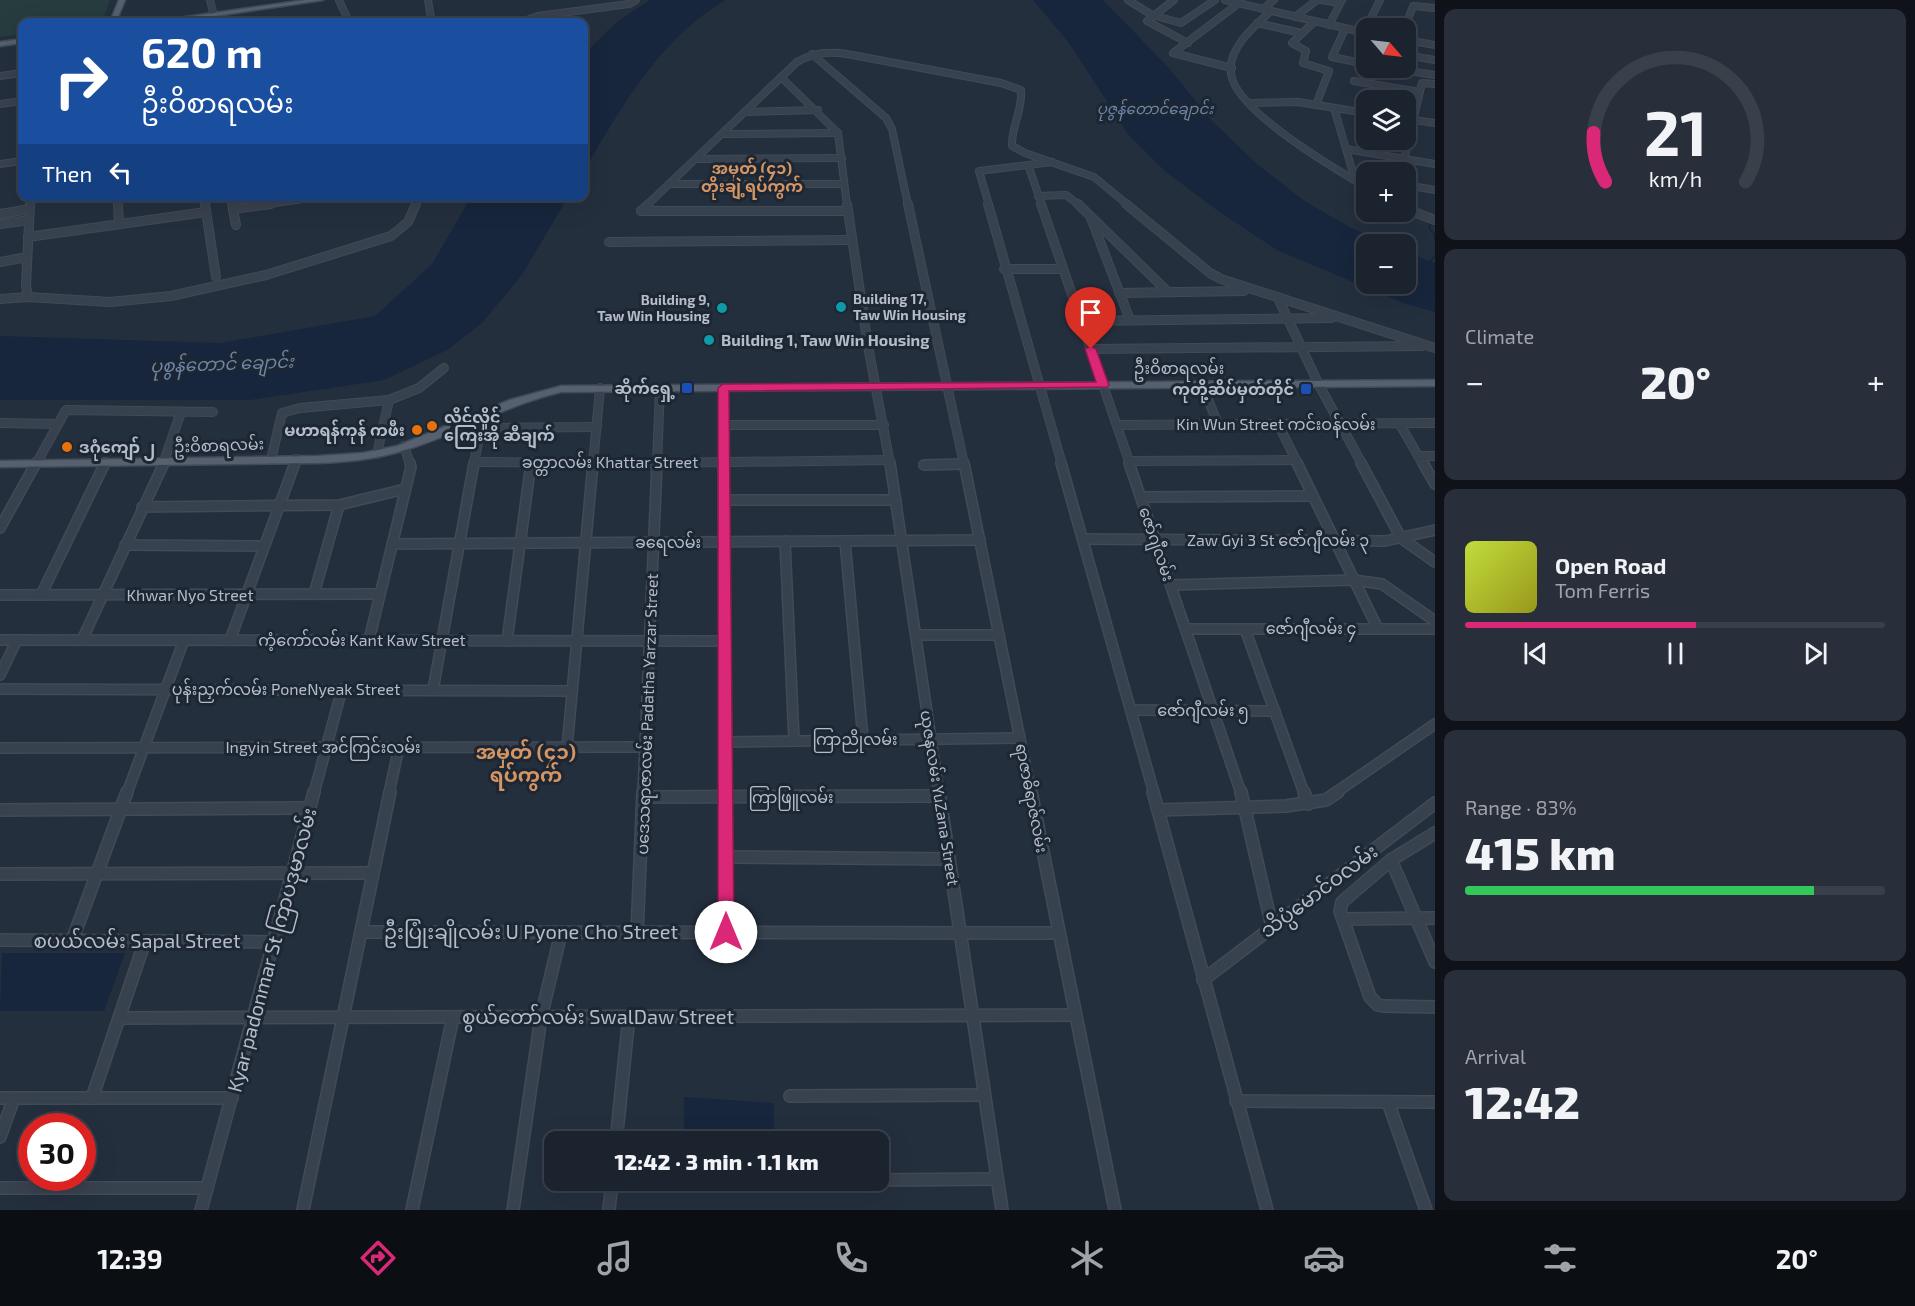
<!DOCTYPE html>
<html lang="en">
<head>
<meta charset="utf-8">
<style>
  body { margin:0; font-family:"Exo 2","Noto Sans Myanmar",sans-serif; background:#282f3a; color:#f1f3f6; height:100vh; display:flex; flex-direction:column; font-size:22px; white-space:nowrap }
  * { box-sizing:border-box; margin:0 }
  p { font-size:20px; color:#a0a4aa }
  .icon { flex:none; width:33px; height:33px; fill:none; stroke:currentColor; stroke-width:2; stroke-linecap:round; stroke-linejoin:round }
  .map { position:relative; flex:1; overflow:hidden }
  .drawer { display:flex; flex-direction:column; gap:9px; padding:9px; background:#0f1319; width:480px }
  .drawer>* { flex:none }
  .banner { position:absolute; left:18px; top:18px; width:570px; height:183px; border-radius:12px; box-shadow:0 6px 24px #0002,0 0 0 2px #39404a; background:#1a4fa0; color:#fff; overflow:hidden }
  .needle { width:39px; rotate:118deg }
  .fabs { position:absolute; left:1356px; top:18px; display:grid; gap:12px }
  .fabs a { display:grid; place-items:center; width:60px; height:60px; border-radius:12px; background:#1b232e; box-shadow:0 6px 24px #0002,0 0 0 2px #39404a; font-size:30px }
  .speed { position:absolute; left:18px; top:1113px; display:flex; gap:12px; font-size:30px; font-weight:700; text-align:center }
  .speed>* { display:grid; place-content:center; width:78px; height:78px; border-radius:50%; background:#1b232e; box-shadow:0 6px 24px #0002,0 0 0 2px #39404a; line-height:1 }
  .speed .limit { border:9px solid #d22; background:#fff; color:#111 }
  .pin { position:absolute; display:grid; place-items:center; width:51px; height:51px; color:#fff; margin:-62px -26px; border-radius:50% 50% 50% 0; rotate:-45deg; box-shadow:0 0 6px #0007 }
  .pin .icon { rotate:45deg }
  .me { position:absolute; width:66px; margin:-33px; rotate:0deg; stroke-linejoin:round; filter:drop-shadow(0 0 4px #0008) }
  .turn { display:flex; align-items:center; gap:21px; height:126px; padding:0 24px; font-size:27px }
  .turn .icon { width:78px; height:78px; stroke-width:2.5 }
  .turn b { display:block; font-size:42px; line-height:51px }
  .then { display:flex; align-items:center; height:57px; padding:0 24px; background:#0003; gap:12px; font-size:22px }
  .big { font-size:45px; font-weight:800; line-height:1.1 }
  .drawer .tile { flex:1; display:flex; flex-direction:column; justify-content:center; gap:9px; min-width:0; padding:0 21px; border-radius:12px; background:#282f3a }
  .drawer .dial { align-items:center; gap:0 }
  .dial svg { height:156px; overflow:visible; fill:none; stroke:#39404a; stroke-width:7; stroke-linecap:round; text-anchor:middle }
  .dial text { fill:#f1f3f6; stroke:none }
  .song { display:flex; align-items:center; gap:18px }
  .cover { width:72px; height:72px; border-radius:9px; background:linear-gradient(135deg,hsl(70 70% 55%),hsl(60 70% 35%)) }
  .played { height:6px; border-radius:3px; background:linear-gradient(90deg,#db2777 55%,#39404a 55%) }
  .keys { display:flex; justify-content:space-around; direction:ltr }
  .heat { display:flex; justify-content:space-between; align-items:center; font-size:33px; direction:ltr }
  .charge { height:9px; border-radius:4px; background:linear-gradient(90deg,#34c759 83%,#39404a 0) }
  .trip { position:absolute; left:544px; top:1131px; width:345px; height:60px; border-radius:12px; background:#1b232e; box-shadow:0 6px 24px #0002,0 0 0 2px #39404a; font-weight:800; line-height:60px; text-align:center }
  .menu { display:flex; height:96px; justify-content:space-around; align-items:center; background:#0b0e12; color:#a0a4aa }
  .menu .icon { width:42px; height:42px }
  .menu .on { color:#db2777 }
  .menu b { font-size:27px; color:#f1f3f6 }
  main { display:flex; flex:1; min-height:0 }
  .map>svg:first-child { display:block }
</style>
</head>
<body>
<main>
<div class="map">
<svg width="1435" height="1210" viewBox="0 0 1435 1210">
  <rect width="100%" height="100%" fill="#242f3e"/>
  <polygon fill="#263c3f" points="0,0 110,0 102,22 22,22 22,34 0,37"/>
  <g fill="#17263c">
    <path d="M 650,0 L 726,0 C 661,37 621,107 584,171 L 584,54 L 618,21 Z"/>
    <polygon points="1033,0 1103,0 1168,67 1212,121 1258,165 1306,202 1351,228 1387,244 1366,244 1366,284 1406,284 1406,252 1435,263 1435,312 1403,303 1277,250 1214,208 1166,172 1128,134 1069,43"/>
    <polygon points="471,197 568,197 522,275 482,323 447,350 384,380 250,400 0,400 0,336 221,343 375,316 432,264"/>
    <polygon points="2,953 125,953 104,1011 0,1011"/>
    <polygon points="684,1097 774,1103 774,1141 684,1141"/>
  </g>
  <g fill="none" stroke-linecap="round" stroke-linejoin="round">
    <g stroke="#17263c" stroke-width="1.5">
      <polyline points="1431,221 1429,228 1434,234 1435,241"/>
      <polyline points="1429,263 1435,256"/>
    </g>
    <g stroke="#414a57" stroke-width="8">
      <g id="minor-far3">
        <polyline points="210,0 214,16"/>
        <polyline points="339,0 349,22"/>
        <polyline points="1128,0 1152,15 1181,23 1215,0"/>
        <polyline points="1174,0 1147,21 1188,43"/>
        <polyline points="1225,0 1366,33"/>
        <polyline points="1321,0 1340,3"/>
        <polyline points="1263,9 1274,0"/>
        <path d="M 1271,11 C 1254,26 1227,49 1231,74 C 1236,111 1335,169 1366,187"/>
        <polyline points="1295,17 1317,0"/>
        <polyline points="424,22 431,18 428,0"/>
        <polyline points="521,22 538,16 629,4 636,0"/>
        <polyline points="1314,22 1292,43 1306,51 1303,63 1329,71 1316,105"/>
        <polyline points="1257,23 1301,33"/>
        <polyline points="1329,25 1342,0"/>
        <polyline points="1405,28 1413,6 1435,8"/>
        <polyline points="1345,29 1332,57 1366,64"/>
        <polyline points="1364,32 1380,0"/>
        <polyline points="1406,40 1435,45"/>
        <polyline points="812,54 886,118 892,129 908,205"/>
        <polyline points="1406,55 1435,60"/>
        <polyline points="1232,68 1173,53 1239,3"/>
        <polyline points="1390,68 1435,75"/>
        <polyline points="0,76 22,73"/>
        <polyline points="781,77 838,133 847,205"/>
        <polyline points="1354,81 1419,92"/>
        <polyline points="1375,100 1379,85"/>
        <polyline points="1249,103 1298,102 1366,113"/>
        <polyline points="0,104 22,101"/>
        <polyline points="1334,108 1353,173 1366,178"/>
        <polyline points="745,112 818,110"/>
        <polyline points="1406,119 1435,123"/>
        <polyline points="723,134 838,133"/>
        <polyline points="1346,149 1435,164"/>
        <polyline points="698,159 842,158"/>
        <polyline points="1404,159 1422,83 1435,84"/>
        <polyline points="0,164 22,161"/>
        <polyline points="1028,165 1042,205"/>
        <polyline points="669,184 844,184"/>
        <polyline points="1406,185 1435,190"/>
        <polyline points="118,196 118,205"/>
        <polyline points="204,196 205,205"/>
        <polyline points="231,196 233,205"/>
        <polyline points="1038,196 1066,195 1079,205"/>
        <polyline points="30,205 30,196"/>
        <polyline points="260,205 325,196"/>
        <polyline points="416,205 417,196"/>
        <path d="M 647,205 L 797,62 C 813,52 829,51 847,54 L 1001,83 L 1021,90 C 1023,110 1011,127 1012,146 L 1025,153 L 1094,177 L 1128,205"/>
        <polyline points="989,205 979,171 1052,162"/>
      </g>
    </g>
    <g stroke="#414a57" stroke-width="10">
      <g id="minor-far2">
        <polyline points="118,204 119,224"/>
        <polyline points="205,204 216,277"/>
        <polyline points="232,204 236,225"/>
        <polyline points="847,204 868,346 890,464"/>
        <polyline points="908,204 964,464"/>
        <polyline points="988,204 1062,464"/>
        <polyline points="1041,204 1130,464"/>
        <polyline points="1078,204 1168,292"/>
        <polyline points="1126,204 1210,273 1221,279 1435,348"/>
        <polyline points="233,209 271,204"/>
        <polyline points="1406,209 1435,220"/>
        <polyline points="641,211 649,204"/>
        <polyline points="641,211 847,211"/>
        <polyline points="0,214 29,209"/>
        <polyline points="1091,218 1130,320"/>
        <polyline points="0,224 29,220"/>
        <polyline points="28,237 206,212"/>
        <polyline points="609,242 851,240"/>
        <polyline points="0,262 27,257"/>
        <polyline points="1004,269 1063,269"/>
        <polyline points="1119,293 1244,291"/>
        <polyline points="28,297 26,285 30,204"/>
        <polyline points="1278,298 1319,385 1362,464"/>
        <polyline points="0,299 28,297 110,302 171,296 266,275 391,236 408,222 416,204"/>
        <polyline points="1081,321 1332,318"/>
        <polyline points="1091,349 1422,346"/>
        <polyline points="1202,385 1218,424"/>
        <polyline points="723,388 723,464"/>
        <polyline points="389,400 419,388 444,368"/>
        <polyline points="0,423 58,424"/>
        <polyline points="1399,423 1423,464"/>
        <polyline points="1278,424 1298,464"/>
        <polyline points="724,425 884,425"/>
        <polyline points="1117,425 1435,423"/>
        <polyline points="481,428 597,427"/>
        <polyline points="404,446 410,464"/>
        <polyline points="1418,456 1435,456"/>
        <polyline points="271,460 282,413 300,408 389,400 377,454"/>
        <polyline points="1129,461 1295,460"/>
        <polyline points="474,462 657,463 890,460"/>
        <polyline points="36,464 66,410 213,412"/>
        <polyline points="163,464 181,412"/>
        <polyline points="294,464 296,459"/>
        <polyline points="474,464 483,415"/>
        <polyline points="593,464 600,388"/>
        <polyline points="657,464 660,388"/>
        <polyline points="944,464 963,464"/>
      </g>
    </g>
    <g stroke="#414a57" stroke-width="12">
      <g id="minor-far1">
        <polyline points="653,463 659,463"/>
        <polyline points="723,463 725,793"/>
        <polyline points="890,463 939,793"/>
        <polyline points="964,463 1031,793"/>
        <polyline points="1061,463 1154,793"/>
        <polyline points="1129,463 1241,793"/>
        <polyline points="1297,463 1377,627"/>
        <polyline points="1361,463 1401,538 1435,562"/>
        <polyline points="1423,463 1435,484"/>
        <polyline points="924,465 963,464"/>
        <polyline points="1141,497 1313,496"/>
        <polyline points="724,500 896,500"/>
        <polyline points="142,507 339,505 405,489"/>
        <polyline points="0,528 36,463"/>
        <polyline points="1083,539 1385,541 1435,530"/>
        <polyline points="785,541 794,740"/>
        <polyline points="845,541 863,739"/>
        <polyline points="392,544 980,540"/>
        <polyline points="125,545 264,546"/>
        <polyline points="1171,585 1354,580 1382,584 1435,621"/>
        <polyline points="314,594 339,505"/>
        <polyline points="0,595 380,594"/>
        <polyline points="41,595 105,463"/>
        <polyline points="1186,629 1435,629"/>
        <polyline points="1245,629 1304,793"/>
        <polyline points="916,635 999,635"/>
        <polyline points="0,640 725,641"/>
        <polyline points="82,640 164,463"/>
        <polyline points="230,640 295,463"/>
        <polyline points="369,640 411,467 410,463"/>
        <polyline points="507,641 531,463"/>
        <polyline points="0,675 17,640"/>
        <polyline points="0,689 572,691"/>
        <polyline points="433,690 474,463"/>
        <polyline points="1131,710 1275,711"/>
        <polyline points="725,742 1020,738"/>
        <polyline points="0,748 645,747"/>
        <polyline points="567,748 593,463"/>
        <polyline points="127,793 184,640"/>
        <polyline points="314,793 342,689"/>
        <polyline points="389,793 399,747"/>
        <polyline points="643,793 657,463"/>
        <polyline points="1335,793 1435,724"/>
      </g>
    </g>
    <g stroke="#414a57" stroke-width="14">
      <g id="minor">
        <polyline points="725,792 726,932"/>
        <polyline points="939,792 1002,1210"/>
        <polyline points="1031,792 1115,1210"/>
        <polyline points="1153,792 1267,1210"/>
        <polyline points="1241,792 1272,927"/>
        <polyline points="1304,792 1308,804"/>
        <polyline points="643,797 940,796"/>
        <polyline points="0,810 310,808"/>
        <polyline points="1158,810 1286,806 1326,800 1338,792"/>
        <polyline points="1435,833 1391,860 1342,902 1340,911 1370,997 1378,1005 1383,1006 1435,1007"/>
        <polyline points="726,857 949,859"/>
        <polyline points="1391,860 1435,962"/>
        <polyline points="0,874 372,873"/>
        <polyline points="1343,919 1435,918"/>
        <polyline points="362,932 1059,933"/>
        <polyline points="637,933 643,792"/>
        <polyline points="0,940 274,942"/>
        <polyline points="72,941 127,792"/>
        <polyline points="1203,980 1435,803"/>
        <polyline points="119,1018 1076,1015"/>
        <polyline points="790,1096 984,1095"/>
        <polyline points="0,1098 232,1098"/>
        <polyline points="92,1098 145,941"/>
        <polyline points="1236,1101 1435,1102"/>
        <polyline points="1388,1102 1426,1210"/>
        <polyline points="0,1137 14,1098"/>
        <polyline points="616,1142 629,1016"/>
        <polyline points="879,1180 997,1179"/>
        <polyline points="612,1181 693,1180"/>
        <polyline points="0,1188 207,1188"/>
        <polyline points="201,1210 314,792"/>
        <polyline points="303,1210 390,792"/>
        <polyline points="412,1210 453,1017"/>
        <polyline points="513,1210 541,1017 561,933"/>
        <polyline points="609,1210 612,1180"/>
      </g>
    </g>
    <g stroke="#414a57" stroke-width="3">
      <g id="major">
        <polygon points="119,0 125,0 116,22 110,22"/>
        <polygon points="306,0 323,0 175,22 161,22 164,20"/>
        <polygon points="22,39 22,43 0,46 0,42"/>
        <path d="M 1435,380 L 1435,386 L 561,392 C 506,405 458,434 405,450 C 377,459 348,462 318,463 L 0,467 L 0,461 L 318,456 L 363,453 L 397,446 L 510,400 L 561,386 Z"/>
      </g>
    </g>
    <use href="#minor-far3" stroke="#38414e" stroke-width="6"/>
    <use href="#minor-far2" stroke="#38414e" stroke-width="8"/>
    <use href="#minor-far1" stroke="#38414e" stroke-width="9"/>
    <use href="#minor" stroke="#38414e" stroke-width="11"/>
    <use href="#major" fill="#56606e" fill-rule="evenodd"/>
  </g>
  <polygon fill="#db2777" stroke="#8e194d" stroke-width="1.5" points="1091,346 1096,349 1109,385 1107,387 729,391 734,932 732,937 726,939 720,937 718,932 718,388 723,384 1096,382 1085,349"/>
  <g fill="#0f9aa8" stroke="#1d2633" stroke-width="2">
    <circle cx="841" cy="307" r="6"/>
    <circle cx="722" cy="308" r="6"/>
    <circle cx="709" cy="340" r="6"/>
  </g>
  <g fill="#1a4fb4" stroke="#1d2633" stroke-width="2">
    <rect x="681" y="382" width="12" height="12" rx="3"/>
    <rect x="1300" y="383" width="12" height="12" rx="3"/>
  </g>
  <g fill="#e8710a" stroke="#1d2633" stroke-width="2">
    <circle cx="432" cy="426" r="6"/>
    <circle cx="417" cy="430" r="6"/>
    <circle cx="67" cy="447" r="6"/>
  </g>
  <g text-anchor="middle" stroke-width="6" stroke-linejoin="round" paint-order="stroke">
    <g font-size="14" font-weight="bold" fill="#b4bcc9" stroke="#1d2633" text-anchor="start">
      <text x="853" y="304">Building 17,<tspan x="853" dy="16">Taw Win Housing</tspan></text>
      <text x="710" y="305" text-anchor="end">Building 9,<tspan x="710" dy="16">Taw Win Housing</tspan></text>
    </g>
    <g font-size="15" font-style="italic" fill="#6d86a8" stroke="#1d2633">
      <text x="1155" y="114">ပုဇွန်တောင်ချောင်း</text>
    </g>
    <g font-size="16" font-weight="bold" fill="#d59563" stroke="#1d2633">
      <text x="752" y="174">အမှတ် (၄၁)<tspan x="752" dy="18">တိုးချဲ့ရပ်ကွက်</tspan></text>
    </g>
    <g font-size="16" font-weight="bold" fill="#b4bcc9" stroke="#1d2633" text-anchor="start">
      <text x="721" y="346">Building 1, Taw Win Housing</text>
      <text x="675" y="394" text-anchor="end">ဆိုက်ရှေ့</text>
      <text x="1294" y="395" text-anchor="end">ကုတို့ဆိပ်မှတ်တိုင်</text>
      <text x="444" y="423">လှိုင်လှိုင်<tspan x="444" dy="18">ကြေးအို ဆီချက်</tspan></text>
      <text x="405" y="436" text-anchor="end">မဟာရန်ကုန် ကဖီး</text>
      <text x="79" y="453">ဒဂုံကျော် ၂</text>
    </g>
    <g font-size="16" fill="#b4bcc9" stroke="#1d2633">
      <text x="1179" y="374">ဦးဝိစာရလမ်း</text>
      <text x="1276" y="430">Kin Wun Street ကင်းဝန်လမ်း</text>
      <text transform="translate(219 445) rotate(-2)" y="6">ဦးဝိစာရလမ်း</text>
      <text x="610" y="468">ခတ္တာလမ်း Khattar Street</text>
      <text x="1278" y="546">Zaw Gyi 3 St ဇော်ဂျီလမ်း ၃</text>
      <text x="668" y="548">ခရေလမ်း</text>
      <text transform="translate(1157 544) rotate(71)" y="6">ဇော်ဂျီလမ်း</text>
      <text x="190" y="601">Khwar Nyo Street</text>
      <text x="1311" y="634">ဇော်ဂျီလမ်း ၄</text>
      <text x="362" y="646">ကံ့ကော်လမ်း Kant Kaw Street</text>
      <text x="286" y="695">ပုန်းညှက်လမ်း PoneNyeak Street</text>
      <text x="1203" y="716">ဇော်ဂျီလမ်း ၅</text>
      <text transform="translate(647 714) rotate(-88)" y="6">ပဒေသရာဇာလမ်း Padatha Yarzar Street</text>
      <text x="855" y="745">ကြာညိုလမ်း</text>
      <text x="323" y="753">Ingyin Street အင်ကြင်းလမ်း</text>
      <text x="791" y="803">ကြာဖြူလမ်း</text>
      <text transform="translate(940 798) rotate(81)" y="6">ယုဇနလမ်း YuZana Street</text>
      <text transform="translate(1032 798) rotate(79)" y="6">ရာဇာဓိရာဇ်လမ်း</text>
    </g>
    <g font-size="18" font-style="italic" fill="#6d86a8" stroke="#1d2633">
      <text transform="translate(222 364) rotate(-2)" y="6">ပုစွန်တောင် ချောင်း</text>
    </g>
    <g font-size="20" font-weight="bold" fill="#d59563" stroke="#1d2633">
      <text x="526" y="759">အမှတ် (၄၁)<tspan x="526" dy="23">ရပ်ကွက်</tspan></text>
    </g>
    <g font-size="20" fill="#b4bcc9" stroke="#1d2633">
      <text transform="translate(1319 891) rotate(-37)" y="7">သိပ္ပံမောင်ဝလမ်း</text>
      <text x="531" y="939">ဦးပြုံးချိုလမ်း U Pyone Cho Street</text>
      <text x="137" y="948">စပယ်လမ်း Sapal Street</text>
      <text transform="translate(272 950) rotate(-75)" y="7">Kyar padonmar St ကြာပဒုမာလမ်း</text>
      <text x="598" y="1024">စွယ်တော်လမ်း SwalDaw Street</text>
    </g>
  </g>
</svg>
<div class="fabs">
<a><svg class="needle" viewBox="-14 -14 28 28"><path d="M0-13l5 13h-10z" fill="#e53935"/><path d="M0 13l5-13h-10z" fill="#a0a4aa"/></svg></a>
<a><svg class="icon" aria-label="layers" viewBox="0 0 24 24"><path d="M12 4l9 5-9 5-9-5zM3 14l9 5 9-5"/></svg></a>
<a>+</a>
<a>−</a>
</div>
<div class="speed"><div class="limit">30</div></div>
<div class="pin" style="left:1091px;top:349px;background:#d93025"><svg class="icon" aria-label="arrive" viewBox="0 0 24 24"><path d="M6 21V4h12l-3 4 3 4H6"/></svg></div>
<svg class="me" style="left:726px;top:932px" viewBox="-20 -20 40 40"><circle r="19" fill="#fff"/><path d="M0-13L10 11 0 6-10 11z" fill="#db2777"/></svg>
<div class="trip">12:42 · 3 min · 1.1 km</div>
<div class="banner">
<div class="turn"><svg class="icon" aria-label="right" viewBox="0 0 24 24"><path d="M7 20v-9h11M14 6l5 5-5 5"/></svg><div><b>620 m</b>ဦးဝိစာရလမ်း</div></div>
<div class="then">Then<svg class="icon" aria-label="left" viewBox="0 0 24 24"><path d="M17 20v-9H6M10 6l-5 5 5 5"/></svg></div>
</div>
</div>
<section class="drawer">
<div class="tile dial"><svg viewBox="0 0 100 80">
<path d="M14 69A42 42 0 1 1 86 69"/>
<path d="M14 69A42 42 0 0 1 8 44" stroke="#db2777"/>
<text x="50" y="56" font-size="32" font-weight="700">21</text>
<text x="50" y="72" font-size="11">km/h</text>
</svg></div>
<div class="tile"><p>Climate</p>
<div class="heat"><a>−</a><b class="big">20°</b><a>+</a></div>
</div>
<div class="tile">
<div class="song"><i class="cover"></i><div><b>Open Road</b><p>Tom Ferris</p></div></div>
<div class="played"></div>
<div class="keys"><svg class="icon" aria-label="previous" viewBox="0 0 24 24"><path d="M18 5L8 12l10 7zM5 5v14"/></svg><svg class="icon" aria-label="pause" viewBox="0 0 24 24"><path d="M8 5v14M16 5v14"/></svg><svg class="icon" aria-label="next" viewBox="0 0 24 24"><path d="M6 5l10 7-10 7zM19 5v14"/></svg></div>
</div>
<div class="tile"><p>Range · 83%</p><b class="big">415 km</b><div class="charge"></div></div>
<div class="tile"><p>Arrival</p><b class="big">12:42</b></div>
</section>
</main>
<nav class="menu">
<b>12:39</b>
<svg class="icon on" aria-label="directions" viewBox="0 0 24 24"><path d="M12 3l9 9-9 9-9-9zM9 14v-3h6M13 9l2 2-2 2"/></svg>
<svg class="icon" aria-label="music" viewBox="0 0 24 24"><path d="M9 18V5l10-2v13"/><circle cx="6" cy="18" r="3"/><circle cx="16" cy="16" r="3"/></svg>
<svg class="icon" aria-label="phone" viewBox="0 0 24 24"><path d="M5 4h4l2 5-3 2q2 4 5 5l2-3 5 2v4C11 20 4 13 5 4z"/></svg>
<svg class="icon" aria-label="climate" viewBox="0 0 24 24"><path d="M12 3v18M4 7l16 10M4 17L20 7"/></svg>
<svg class="icon" aria-label="car" viewBox="0 0 24 24"><path d="M5 17H2v-5l4-1 3-4h7l3 4 3 1v5h-3M9 17h6M6 11h13"/><circle cx="7" cy="17" r="2"/><circle cx="17" cy="17" r="2"/></svg>
<svg class="icon" aria-label="filters" viewBox="0 0 24 24"><path d="M4 7h16M4 17h16"/><circle cx="9" cy="7" r="2"/><circle cx="15" cy="17" r="2"/></svg>
<b>20°</b>
</nav>
</body>
</html>
